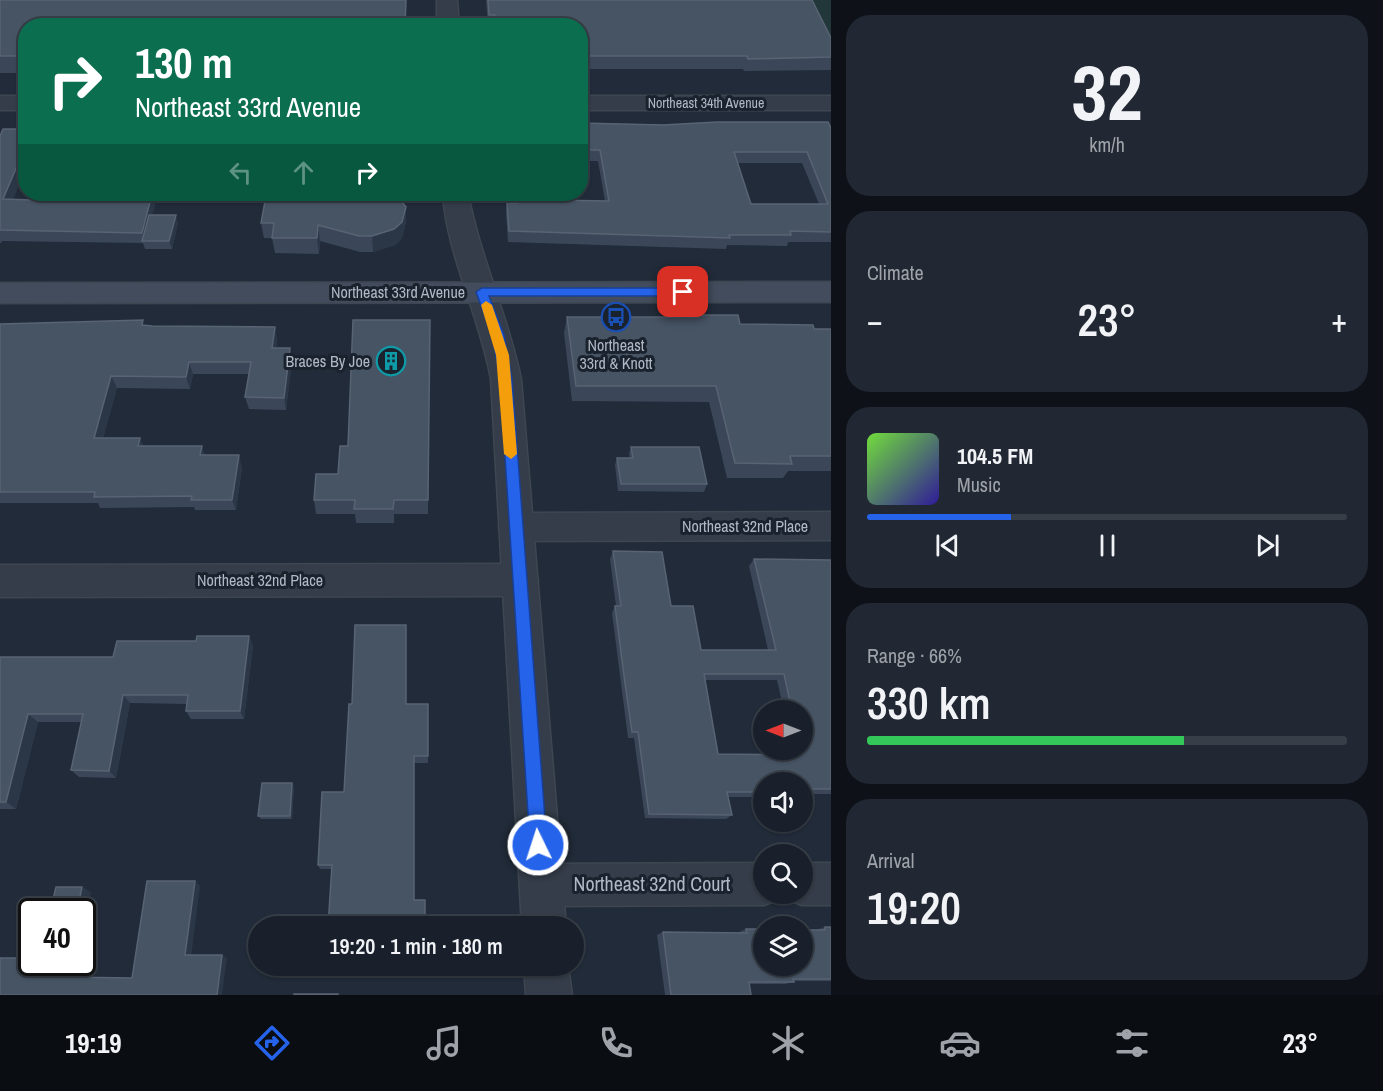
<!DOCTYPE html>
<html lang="en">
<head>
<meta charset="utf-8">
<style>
  body { margin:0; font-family:"Archivo Narrow",sans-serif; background:#222833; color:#f1f3f6; height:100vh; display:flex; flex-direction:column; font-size:22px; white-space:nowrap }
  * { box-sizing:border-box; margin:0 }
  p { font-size:20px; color:#9fa3a9 }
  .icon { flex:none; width:33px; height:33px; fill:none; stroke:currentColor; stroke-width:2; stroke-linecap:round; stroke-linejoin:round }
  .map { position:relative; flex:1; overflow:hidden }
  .side { display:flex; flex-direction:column; gap:15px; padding:15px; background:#0e1218; width:552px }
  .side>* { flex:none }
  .hud { position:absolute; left:18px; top:18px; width:570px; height:183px; border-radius:24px; box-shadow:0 2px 4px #0004,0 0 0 2px #373e47; background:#0b6e4f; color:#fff; overflow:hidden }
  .needle { width:39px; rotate:270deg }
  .controls { position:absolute; left:753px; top:700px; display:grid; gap:12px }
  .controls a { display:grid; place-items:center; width:60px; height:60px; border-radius:50%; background:#19202b; box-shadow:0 2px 4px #0004,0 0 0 2px #373e47; font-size:30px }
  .speed { position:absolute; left:18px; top:898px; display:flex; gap:12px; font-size:30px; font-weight:700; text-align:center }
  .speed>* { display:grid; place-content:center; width:78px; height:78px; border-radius:50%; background:#19202b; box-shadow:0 2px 4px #0004,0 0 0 2px #373e47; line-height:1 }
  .speed .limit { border:3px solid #111; border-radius:9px; background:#fff; color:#111 }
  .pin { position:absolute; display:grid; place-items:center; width:51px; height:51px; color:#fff; margin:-26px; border-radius:12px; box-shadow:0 3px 9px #0006 }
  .me { position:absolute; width:66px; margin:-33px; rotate:356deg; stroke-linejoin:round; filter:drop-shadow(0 0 4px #0008) }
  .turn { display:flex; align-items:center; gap:21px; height:126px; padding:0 18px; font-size:27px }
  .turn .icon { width:78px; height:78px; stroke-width:2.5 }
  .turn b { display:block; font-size:42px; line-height:51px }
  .lanes { display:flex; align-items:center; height:57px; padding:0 18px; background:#0003; justify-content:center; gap:30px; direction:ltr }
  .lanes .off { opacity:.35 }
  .big { font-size:45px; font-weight:600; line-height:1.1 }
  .side .tile { flex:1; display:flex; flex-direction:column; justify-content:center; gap:9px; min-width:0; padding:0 21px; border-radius:24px; background:#222833 }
  .side .dial { align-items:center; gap:0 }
  .dial b { font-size:78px; line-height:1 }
  .song { display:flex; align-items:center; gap:18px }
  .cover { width:72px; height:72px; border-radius:9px; background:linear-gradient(135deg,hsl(100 70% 55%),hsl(250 70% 35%)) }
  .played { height:6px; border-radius:3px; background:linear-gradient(90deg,#2563eb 30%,#373e47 30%) }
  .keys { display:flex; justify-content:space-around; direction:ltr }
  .heat { display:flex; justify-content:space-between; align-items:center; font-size:33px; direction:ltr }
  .charge { height:9px; border-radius:4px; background:linear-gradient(90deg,#34c759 66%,#373e47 0) }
  .trip { position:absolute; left:248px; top:916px; width:336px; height:60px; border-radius:30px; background:#19202b; box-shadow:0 2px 4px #0004,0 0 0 2px #373e47; font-weight:600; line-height:60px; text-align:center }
  .tabs { display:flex; height:96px; justify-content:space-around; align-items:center; background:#0a0d11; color:#9fa3a9 }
  .tabs .icon { width:42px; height:42px }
  .tabs .current { color:#2563eb }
  .tabs b { font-size:27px; color:#f1f3f6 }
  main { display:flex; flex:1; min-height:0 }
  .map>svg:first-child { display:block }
</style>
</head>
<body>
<main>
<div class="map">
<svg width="831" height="995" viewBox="0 0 831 995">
  <rect width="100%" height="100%" fill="#212b39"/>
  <polygon fill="#22373a" points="806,0 831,0 831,53"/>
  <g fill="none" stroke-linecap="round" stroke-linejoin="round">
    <g stroke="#3e4652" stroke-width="3">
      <g id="minor">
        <rect x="0" y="96" width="26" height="14"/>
        <rect x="580" y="96" width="251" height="14"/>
        <polygon points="831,512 831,540 516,541 504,537 499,527 504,517 516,513"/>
        <polygon points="520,564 532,569 538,580 532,591 520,596 0,597 0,565"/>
        <polygon points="764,863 764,894 781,894 779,899 764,905 541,906 526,900 520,885 526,870 541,864"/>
        <polygon points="802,863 831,863 831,905 802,905 787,899 785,894 802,894"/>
      </g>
    </g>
    <g stroke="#3e4652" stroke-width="3">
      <g id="tertiary">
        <polygon points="437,0 457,0 459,26 437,26"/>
        <path d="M 443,194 L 468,194 C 480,257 508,316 521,379 L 566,927 L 522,927 L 491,379 C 480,317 447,255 443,194 Z"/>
        <polygon points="524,966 568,966 572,995 526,995"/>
      </g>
    </g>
    <g stroke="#3e4652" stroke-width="3">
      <polygon id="secondary" points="831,282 831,302 0,303 0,283"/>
    </g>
    <use href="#minor" fill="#343d49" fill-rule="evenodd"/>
    <use href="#tertiary" fill="#343d49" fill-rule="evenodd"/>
    <use href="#secondary" fill="#424c5c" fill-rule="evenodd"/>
  </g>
  <g fill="#3b4758" fill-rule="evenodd">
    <polygon points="0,0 26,26 26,73 0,73"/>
    <polygon points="486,0 812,0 831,57 831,70 744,71 743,69 580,69 580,26 488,26"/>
    <path d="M 580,123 L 831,128 L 831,242 L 788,242 L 787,246 L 727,245 L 726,249 L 508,242 L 506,213 L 507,203 L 515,203 L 514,194 L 549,194 L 550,200 L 605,201 L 598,161 L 580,161 ZM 737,163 L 802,163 L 819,204 L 751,204 Z"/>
    <polygon points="0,136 13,200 153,215 178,223 172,249 145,249 143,243 2,241 1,243 0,243"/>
    <polygon points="324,197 406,207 406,222 402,238 395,245 373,252 360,252 320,241 319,254 275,253 272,238 264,238 261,223"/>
    <polygon points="697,315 740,324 814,329 831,329 831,471 788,471 783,478 727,478 709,402 572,401 564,333 567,317 696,317"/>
    <polygon points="430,320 428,514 394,514 394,523 356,523 355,514 316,514 314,500 338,474 348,446"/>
    <polygon points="0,324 145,325 277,339 276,348 292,360 286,410 249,409 245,397 249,374 193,374 190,389 117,388 103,438 143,446 205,455 242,467 236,510 195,510 194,507 100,508 98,503 0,503"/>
    <polygon points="631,447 707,484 704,492 618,491 615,465 617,458 630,458 629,454"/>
    <path d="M 613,551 L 671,606 L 701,650 L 768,650 L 749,566 L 754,559 L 831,560 L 831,794 L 802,794 L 802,783 L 764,783 L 764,797 L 728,797 L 732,815 L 726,819 L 645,818 L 634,738 L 628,738 L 612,613 L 615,606 L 616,606 L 610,559 ZM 705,680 L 777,680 L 784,711 L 802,711 L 802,750 L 793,750 L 794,755 L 718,754 Z"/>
    <polygon points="253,645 244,719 191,719 186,711 187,704 130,703 116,778 79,777 71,770 81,722 38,722 16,809 0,809 0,657 113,657"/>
    <polygon points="406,704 428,704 428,763 414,763 414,900 425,927 331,869 320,869 318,865 344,792"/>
    <polygon points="292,783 294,787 292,819 261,819 258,816"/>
    <polygon points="825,927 831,927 831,981 794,981 794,982 785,984 749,984 751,995 665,995 657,935 663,932 739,933 739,932 746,929 816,930"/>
    <polygon points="425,966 425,976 327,976 325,974"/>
  </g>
  <g fill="#2b3747">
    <polygon points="26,145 26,168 9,210 3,199"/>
    <polygon points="152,194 158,194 146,241 144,241 142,233"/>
    <polygon points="406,207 406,222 402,238 395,245 373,252 372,236"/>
    <polygon points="176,215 178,223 172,249 169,241"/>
    <polygon points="318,225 320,241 319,254 317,238"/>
    <polygon points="275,327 277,339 275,360 272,348"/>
    <polygon points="290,348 292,360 286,410 284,398"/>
    <polygon points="189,362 193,374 190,389 186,377"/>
    <polygon points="111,376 117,388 100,449 94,438"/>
    <polygon points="140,438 145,449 138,446"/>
    <polygon points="202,446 206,457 200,455"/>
    <polygon points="239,455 242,467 236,510 232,500"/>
    <polygon points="249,636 253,645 244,719 240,711"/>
    <polygon points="123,695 130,703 116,778 109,771"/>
    <polygon points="28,714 38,722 16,809 6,802"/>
    <polygon points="292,783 294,787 292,819 290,816"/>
    <polygon points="195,881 200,886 191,958 185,955"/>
    <polygon points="82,887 91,892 82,935 82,912 77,912"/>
    <polygon points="222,955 227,958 222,995 217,995"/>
    <polygon points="67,963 77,963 74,979 65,977"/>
  </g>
  <g fill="#475464" stroke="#586373" stroke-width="1.5" fill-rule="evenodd">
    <polygon points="0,0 406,0 405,26 26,26 26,56 0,56"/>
    <polygon points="488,0 812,0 831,38 831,57 748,59 747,56 580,56 580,26 495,26 495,15 489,15"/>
    <path d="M 717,122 L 828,122 L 831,128 L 831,232 L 790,231 L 791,235 L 729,235 L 730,238 L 509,231 L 507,203 L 517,203 L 516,194 L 549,194 L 550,200 L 609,201 L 600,150 L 580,150 L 580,123 L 663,125 ZM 734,152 L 807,152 L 828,204 L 751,204 Z"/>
    <polygon points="3,129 26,129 26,145 3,199 63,201 66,194 152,194 142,233 0,230 0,136"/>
    <polygon points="278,194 321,194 321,198 335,194 396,194 406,207 402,222 394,229 372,236 359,236 318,225 317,238 272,238 274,223 261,223 266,196 277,196"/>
    <polygon points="149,215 176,215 169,241 142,241"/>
    <polygon points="697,315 738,315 740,324 813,325 814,329 831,329 831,456 790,456 792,464 735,463 716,386 576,386 567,317 698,317"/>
    <polygon points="143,320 142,325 152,326 275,327 272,348 290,348 284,398 245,397 251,362 189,362 186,377 111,376 94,438 140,438 138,446 202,446 200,455 239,455 232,500 191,500 192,496 94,497 95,492 0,492 0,324"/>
    <polygon points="353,320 430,320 428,500 394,500 393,509 354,509 355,500 314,500 316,474 338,474 340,446 348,446"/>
    <polygon points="631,447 699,447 707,484 621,484 617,458 633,458"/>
    <path d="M 613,551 L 662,552 L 671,606 L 693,606 L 701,650 L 776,650 L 754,559 L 831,560 L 831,789 L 802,789 L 802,783 L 764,783 L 764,792 L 727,792 L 732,815 L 649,814 L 638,732 L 632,732 L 625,683 L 615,606 L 621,606 ZM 704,674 L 784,674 L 792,711 L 802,711 L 802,750 L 801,750 L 802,755 L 718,754 Z"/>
    <polygon points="355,625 406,625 406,704 428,704 428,756 414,756 414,900 425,900 425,927 328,927 332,865 318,865 322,792 344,792 349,704 352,704"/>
    <polygon points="197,636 249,636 240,711 186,711 188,695 123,695 109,771 71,770 83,714 28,714 6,802 0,802 0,657 113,657 117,641 196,641"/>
    <polygon points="262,783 292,783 290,816 258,816"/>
    <polygon points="147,881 195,881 185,955 222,955 217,995 0,995 0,958 32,958 32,963 67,963 65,977 132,978"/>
    <polygon points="56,887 82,887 77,912 50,912"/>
    <polygon points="825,927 831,927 831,979 793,979 794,982 749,982 751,995 671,995 663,932 747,933 746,929 764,929 764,966 802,966 802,930 825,930"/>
    <polygon points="326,966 425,966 425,974 325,974"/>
    <rect x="294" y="994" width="44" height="1"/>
  </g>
  <polygon fill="#2563eb" stroke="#184099" stroke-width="1.5" points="482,288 683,288 689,292 683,296 489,296 504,335 512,379 547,845 544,852 538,854 532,852 530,845 500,379 492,335 476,292"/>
  <polygon fill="#f59e0b" points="486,301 492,305 509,355 517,454 511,459 504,454 496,355 481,305"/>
  <defs>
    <g id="bus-ring" transform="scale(1.5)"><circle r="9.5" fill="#1a222d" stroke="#1a4fb4" stroke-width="1.5"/><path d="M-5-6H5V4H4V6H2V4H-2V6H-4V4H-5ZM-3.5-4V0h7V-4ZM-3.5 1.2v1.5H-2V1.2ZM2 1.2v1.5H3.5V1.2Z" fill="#1a4fb4"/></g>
    <g id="building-ring" transform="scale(1.5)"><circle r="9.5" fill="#1a222d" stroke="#0f9aa8" stroke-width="1.5"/><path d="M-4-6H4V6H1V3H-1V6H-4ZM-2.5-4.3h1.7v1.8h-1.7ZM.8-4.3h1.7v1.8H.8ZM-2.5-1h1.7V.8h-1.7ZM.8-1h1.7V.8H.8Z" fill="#0f9aa8"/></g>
  </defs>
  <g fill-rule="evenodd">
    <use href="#bus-ring" x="616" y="317"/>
    <use href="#building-ring" x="391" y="361"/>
  </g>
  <g text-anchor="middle" stroke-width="6" stroke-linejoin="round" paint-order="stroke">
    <g font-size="14" fill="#afb8c5" stroke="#1a222d">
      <text x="706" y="108">Northeast 34th Avenue</text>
    </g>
    <g font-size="16" fill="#afb8c5" stroke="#1a222d">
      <text x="398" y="298">Northeast 33rd Avenue</text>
      <text x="745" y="532">Northeast 32nd Place</text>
      <text x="260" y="586">Northeast 32nd Place</text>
    </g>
    <g font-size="16" fill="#afb8c5" stroke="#1a222d">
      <text x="616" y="351">Northeast<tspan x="616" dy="18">33rd &amp; Knott</tspan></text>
      <text x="370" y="367" text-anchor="end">Braces By Joe</text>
    </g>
    <g font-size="20" fill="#afb8c5" stroke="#1a222d">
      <text x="652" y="891">Northeast 32nd Court</text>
    </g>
  </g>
</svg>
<div class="controls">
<a><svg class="needle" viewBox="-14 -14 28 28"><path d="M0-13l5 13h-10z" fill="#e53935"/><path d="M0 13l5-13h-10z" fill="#9fa3a9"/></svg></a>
<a><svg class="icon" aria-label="sound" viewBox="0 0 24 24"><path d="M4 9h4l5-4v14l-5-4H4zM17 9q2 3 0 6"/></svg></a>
<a><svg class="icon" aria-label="search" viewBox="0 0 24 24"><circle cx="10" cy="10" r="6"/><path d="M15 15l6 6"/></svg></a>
<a><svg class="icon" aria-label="layers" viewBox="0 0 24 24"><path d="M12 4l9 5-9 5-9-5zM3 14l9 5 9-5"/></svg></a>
</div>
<div class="speed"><div class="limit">40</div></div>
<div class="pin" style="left:683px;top:292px;background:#d93025"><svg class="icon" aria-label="arrive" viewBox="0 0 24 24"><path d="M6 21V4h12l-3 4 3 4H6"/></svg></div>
<svg class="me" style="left:538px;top:845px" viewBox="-20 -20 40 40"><circle r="17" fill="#2563eb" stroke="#fff" stroke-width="3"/><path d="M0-11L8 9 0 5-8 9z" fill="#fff"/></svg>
<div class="trip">19:20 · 1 min · 180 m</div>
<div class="hud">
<div class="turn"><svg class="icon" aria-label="right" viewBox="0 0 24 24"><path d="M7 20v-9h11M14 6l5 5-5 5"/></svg><div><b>130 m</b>Northeast 33rd Avenue</div></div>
<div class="lanes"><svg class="icon off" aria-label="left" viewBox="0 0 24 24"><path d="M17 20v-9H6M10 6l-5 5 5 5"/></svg><svg class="icon off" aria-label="ahead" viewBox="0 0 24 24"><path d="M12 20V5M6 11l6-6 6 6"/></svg><svg class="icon" aria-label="right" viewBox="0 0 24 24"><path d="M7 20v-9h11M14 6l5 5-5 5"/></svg></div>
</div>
</div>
<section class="side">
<div class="tile dial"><b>32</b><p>km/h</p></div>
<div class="tile"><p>Climate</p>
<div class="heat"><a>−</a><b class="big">23°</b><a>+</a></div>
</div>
<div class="tile">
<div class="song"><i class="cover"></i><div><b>104.5 FM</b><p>Music</p></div></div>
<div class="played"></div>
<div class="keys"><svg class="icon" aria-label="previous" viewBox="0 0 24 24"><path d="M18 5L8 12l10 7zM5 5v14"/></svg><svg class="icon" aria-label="pause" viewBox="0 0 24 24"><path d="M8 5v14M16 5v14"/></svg><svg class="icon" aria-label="next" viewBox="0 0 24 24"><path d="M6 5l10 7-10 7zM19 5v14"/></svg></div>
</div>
<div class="tile"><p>Range · 66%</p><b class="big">330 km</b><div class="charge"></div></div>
<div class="tile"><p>Arrival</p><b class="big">19:20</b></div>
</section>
</main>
<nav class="tabs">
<b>19:19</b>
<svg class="icon current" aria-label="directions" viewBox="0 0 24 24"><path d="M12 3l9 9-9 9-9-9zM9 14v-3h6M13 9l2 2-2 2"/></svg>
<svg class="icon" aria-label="music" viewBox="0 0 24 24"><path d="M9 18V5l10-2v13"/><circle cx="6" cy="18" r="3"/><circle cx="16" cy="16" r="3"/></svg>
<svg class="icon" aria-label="phone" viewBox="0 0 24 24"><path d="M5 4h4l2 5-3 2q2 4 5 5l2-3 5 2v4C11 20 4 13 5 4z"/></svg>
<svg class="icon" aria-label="climate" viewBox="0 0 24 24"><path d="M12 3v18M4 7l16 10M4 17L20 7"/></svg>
<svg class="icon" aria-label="car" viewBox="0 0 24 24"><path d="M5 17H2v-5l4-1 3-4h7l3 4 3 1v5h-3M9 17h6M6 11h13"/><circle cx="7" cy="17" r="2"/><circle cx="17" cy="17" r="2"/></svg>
<svg class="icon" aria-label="filters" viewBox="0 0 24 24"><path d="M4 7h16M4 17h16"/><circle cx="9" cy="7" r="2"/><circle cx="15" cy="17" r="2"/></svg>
<b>23°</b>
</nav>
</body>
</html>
